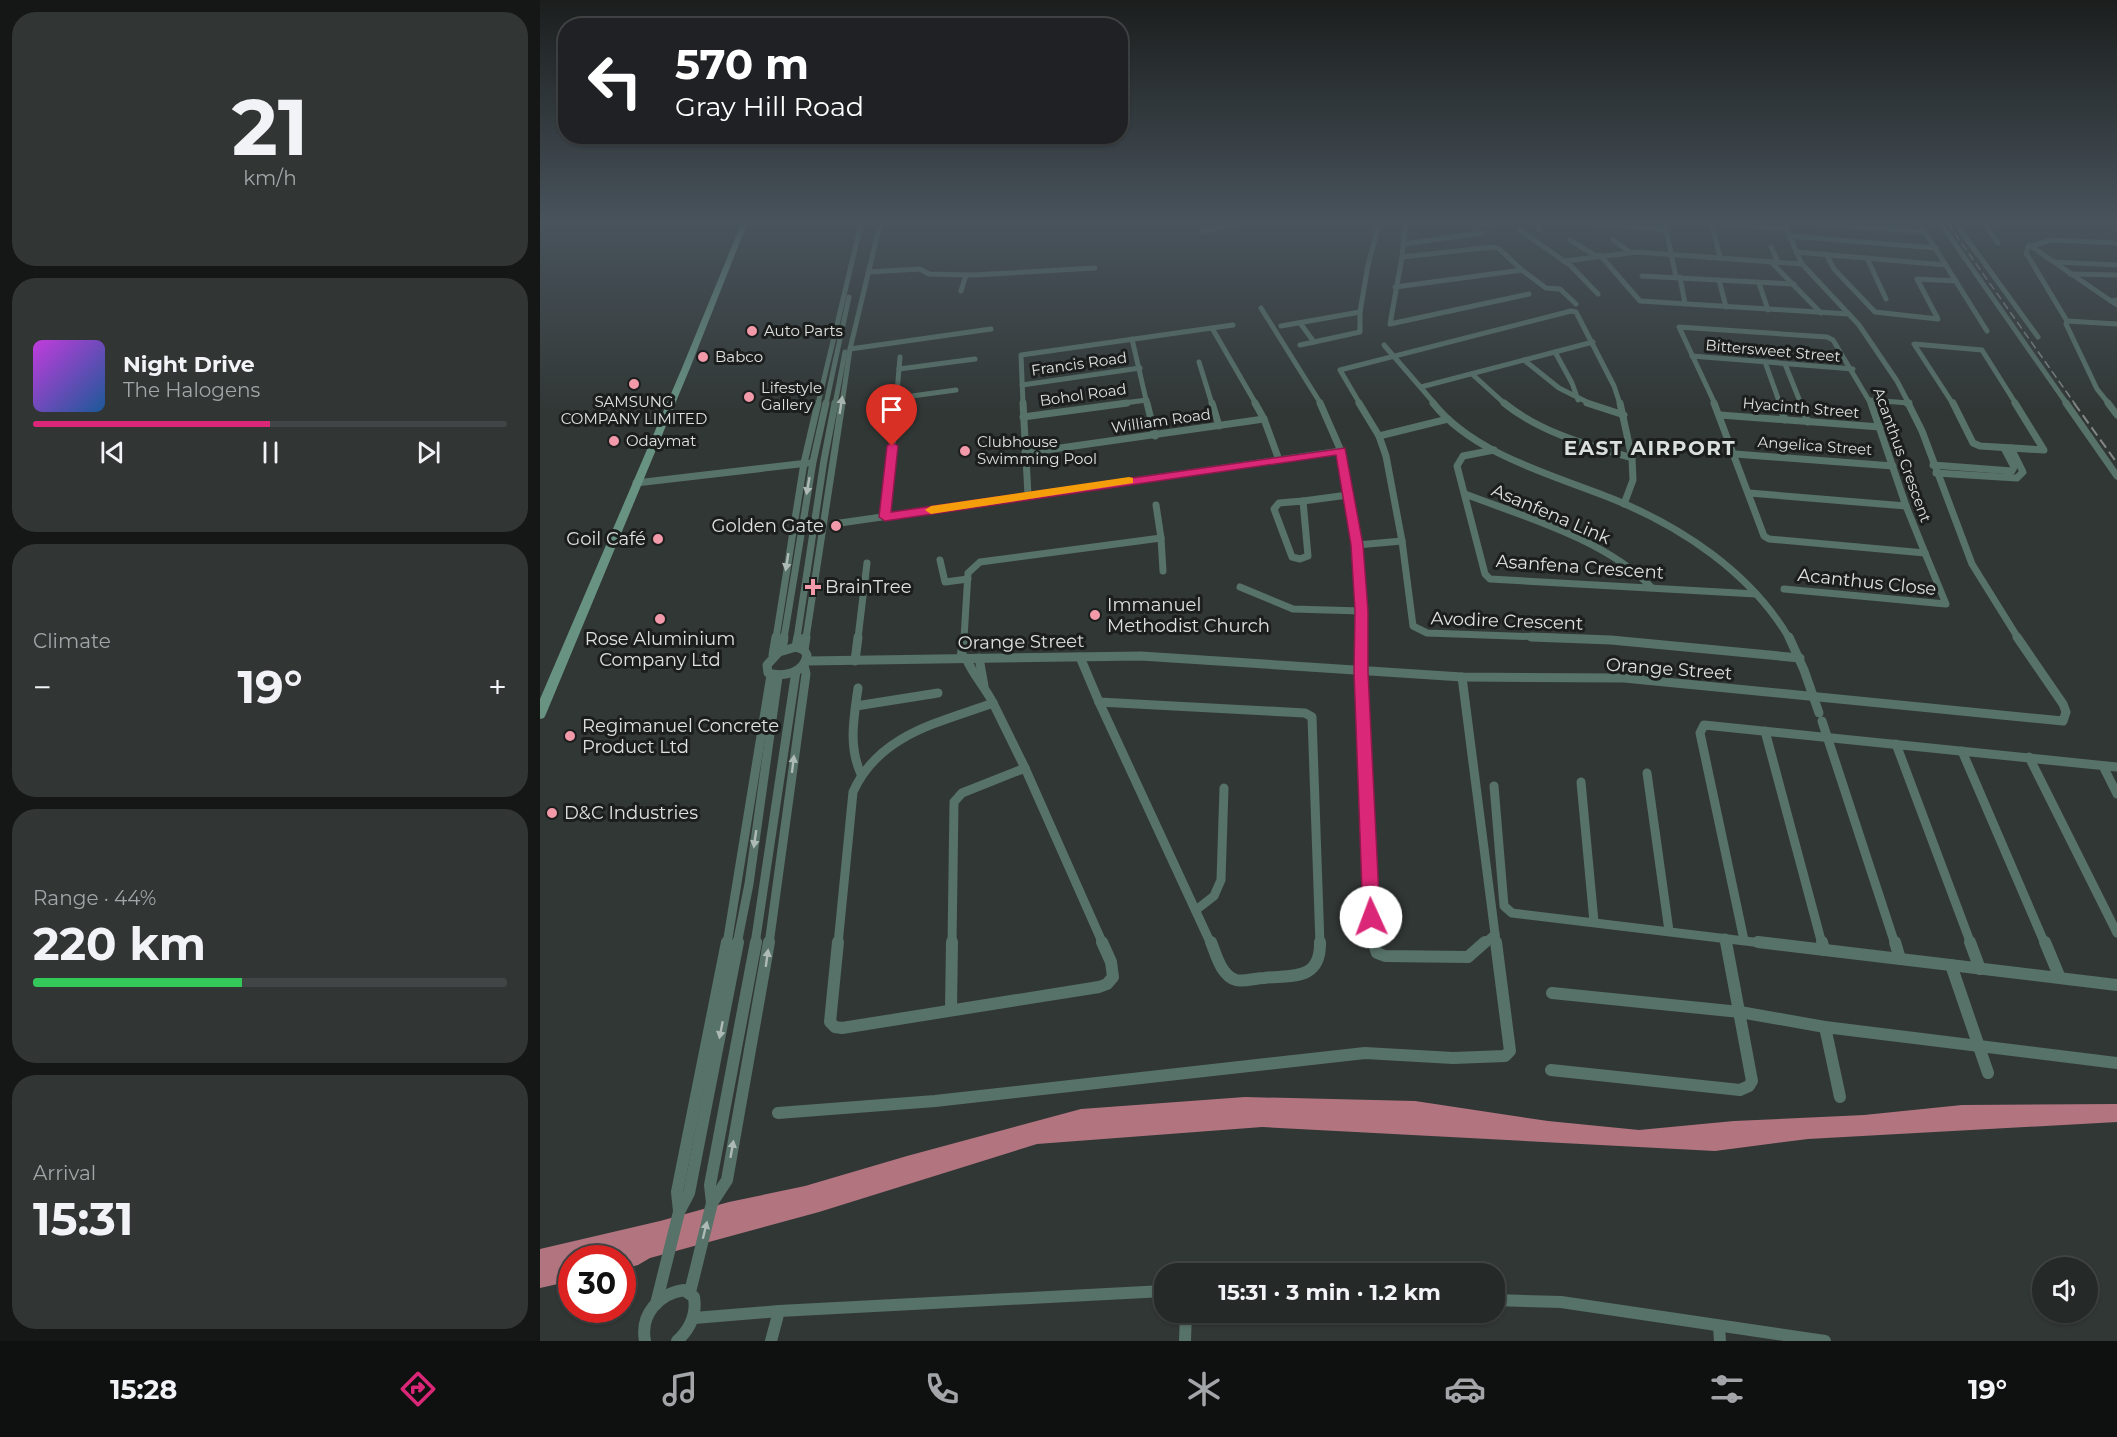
<!DOCTYPE html>
<html lang="en">
<head>
<meta charset="utf-8">
<style>
  body { margin:0; font-family:Montserrat,sans-serif; background:#313534; color:#f1f3f6; height:100vh; display:flex; flex-direction:column; font-size:22px; white-space:nowrap }
  * { box-sizing:border-box; margin:0 }
  p { font-size:20px; color:#a3a6a8 }
  .icon { flex:none; width:33px; height:33px; fill:none; stroke:currentColor; stroke-width:2; stroke-linecap:round; stroke-linejoin:round }
  .map { position:relative; flex:1; overflow:hidden }
  .details { display:flex; flex-direction:column; gap:12px; padding:12px; background:#141716; width:540px }
  .details>* { flex:none }
  .guide { position:absolute; left:18px; top:18px; width:570px; height:126px; border-radius:24px; box-shadow:0 2px 4px #0004,0 0 0 2px #424545; background:#202124; color:#fff; overflow:hidden }
  .fabs { position:absolute; left:1492px; top:1257px; display:grid; gap:12px }
  .fabs a { display:grid; place-items:center; width:66px; height:66px; border-radius:50%; background:#252928; box-shadow:0 2px 4px #0004,0 0 0 2px #424545; font-size:30px }
  .speed { position:absolute; left:18px; top:1245px; display:flex; gap:12px; font-size:30px; font-weight:700; text-align:center }
  .speed>* { display:grid; place-content:center; width:78px; height:78px; border-radius:50%; background:#252928; box-shadow:0 2px 4px #0004,0 0 0 2px #424545; line-height:1 }
  .speed .limit { border:9px solid #d22; background:#fff; color:#111 }
  .pin { position:absolute; display:grid; place-items:center; width:51px; height:51px; color:#fff; margin:-62px -26px; border-radius:50% 50% 50% 0; rotate:-45deg; box-shadow:0 0 6px #0007 }
  .pin .icon { rotate:45deg }
  .me { position:absolute; width:66px; margin:-33px; rotate:358deg; stroke-linejoin:round; filter:drop-shadow(0 0 4px #0008) }
  .turn { display:flex; align-items:center; gap:21px; height:126px; padding:0 18px; font-size:27px }
  .turn .icon { width:78px; height:78px; stroke-width:2.5 }
  .turn b { display:block; font-size:42px; line-height:51px }
  .big { font-size:45px; font-weight:700; line-height:1.1 }
  .details .card { flex:1; display:flex; flex-direction:column; justify-content:center; gap:9px; min-width:0; padding:0 21px; border-radius:24px; background:#313534 }
  .details .dial { align-items:center; gap:0 }
  .dial b { font-size:78px; line-height:1 }
  .song { display:flex; align-items:center; gap:18px }
  .cover { width:72px; height:72px; border-radius:9px; background:linear-gradient(135deg,hsl(290 70% 55%),hsl(210 70% 35%)) }
  .played { height:6px; border-radius:3px; background:linear-gradient(90deg,#db2777 50%,#424545 50%) }
  .keys { display:flex; justify-content:space-around; direction:ltr }
  .heat { display:flex; justify-content:space-between; align-items:center; font-size:33px; direction:ltr }
  .charge { height:9px; border-radius:4px; background:linear-gradient(90deg,#34c759 44%,#424545 0) }
  .trip { position:absolute; left:614px; top:1263px; width:351px; height:60px; border-radius:24px; background:#252928; box-shadow:0 2px 4px #0004,0 0 0 2px #424545; font-weight:700; line-height:60px; text-align:center }
  .tabs { display:flex; height:96px; justify-content:space-around; align-items:center; background:#0f1010; color:#a3a6a8 }
  .tabs .icon { width:42px; height:42px }
  .tabs .selected { color:#db2777 }
  .tabs b { font-size:27px; color:#f1f3f6 }
  main { display:flex; flex:1; min-height:0 }
  .map>svg:first-child { display:block }
</style>
</head>
<body>
<main>
<section class="details">
<div class="card dial"><b>21</b><p>km/h</p></div>
<div class="card">
<div class="song"><i class="cover"></i><div><b>Night Drive</b><p>The Halogens</p></div></div>
<div class="played"></div>
<div class="keys"><svg class="icon" aria-label="previous" viewBox="0 0 24 24"><path d="M18 5L8 12l10 7zM5 5v14"/></svg><svg class="icon" aria-label="pause" viewBox="0 0 24 24"><path d="M8 5v14M16 5v14"/></svg><svg class="icon" aria-label="next" viewBox="0 0 24 24"><path d="M6 5l10 7-10 7zM19 5v14"/></svg></div>
</div>
<div class="card"><p>Climate</p>
<div class="heat"><a>−</a><b class="big">19°</b><a>+</a></div>
</div>
<div class="card"><p>Range · 44%</p><b class="big">220 km</b><div class="charge"></div></div>
<div class="card"><p>Arrival</p><b class="big">15:31</b></div>
</section>
<div class="map">
<svg width="1577" height="1341" viewBox="0 0 1577 1341">
  <rect width="100%" height="100%" fill="#313735"/>
  <polygon fill="#b27580" points="705,1097 875,1101 1008,1121 1099,1130 1194,1121 1324,1115 1422,1105 1577,1104 1577,1122 1268,1139 1175,1151 722,1127 497,1144 279,1212 110,1258 98,1265 83,1269 82,1258 32,1258 31,1281 0,1288 0,1249 120,1221 189,1202 265,1186 367,1156 541,1109"/>
  <g fill="none" stroke-linecap="round" stroke-linejoin="round">
    <polyline stroke="#4b504e" stroke-width="7" stroke-dasharray="7 4" stroke-linecap="butt" points="293,524 300,523"/>
    <g stroke="#577268" stroke-width="5">
      <polyline points="865,224 862,257 850,324 989,294"/>
      <polyline points="943,224 947,224"/>
      <polyline points="999,224 999,229"/>
      <polyline points="1055,224 1126,230"/>
      <polyline points="1125,224 1136,277"/>
      <polyline points="1172,224 1180,258"/>
      <polyline points="1185,224 1246,229"/>
      <polyline points="1244,224 1262,264 1319,325 1357,381 1369,404"/>
      <polyline points="1279,224 1386,232"/>
      <polyline points="1380,224 1447,331"/>
      <polyline points="1401,224 1527,404"/>
      <polyline points="1416,224 1498,337"/>
      <polyline points="1447,224 1447,228 1458,243"/>
      <polyline points="980,230 1031,266 1058,294"/>
      <polyline points="662,231 695,224"/>
      <polyline points="1249,236 1396,248"/>
      <polyline points="1030,240 1056,256"/>
      <polyline points="1073,240 1090,252"/>
      <polyline points="863,244 942,233"/>
      <polyline points="1489,245 1571,301"/>
      <polyline points="1231,247 1238,262"/>
      <polyline points="1256,252 1406,265"/>
      <polyline points="1286,254 1294,269 1335,312 1398,319 1377,279 1416,281"/>
      <polyline points="1060,255 1100,301 1309,314"/>
      <polyline points="862,257 953,247 959,249 982,270"/>
      <polyline points="1327,258 1346,299"/>
      <polyline points="1024,261 1097,252 1262,264"/>
      <polyline points="1231,262 1281,313"/>
      <polyline points="1515,262 1577,265"/>
      <polyline points="328,272 380,269 389,274 434,275 555,268"/>
      <polyline points="1530,274 1577,275"/>
      <polyline points="1102,276 1254,284"/>
      <polyline points="1140,277 1145,304"/>
      <polyline points="1179,280 1186,307"/>
      <polyline points="1219,283 1228,310"/>
      <polyline points="855,287 982,270 1006,288 1020,289 1036,304"/>
      <polyline points="421,291 426,275"/>
      <polyline points="1577,300 1571,301 1577,305"/>
      <polyline points="721,308 781,404"/>
      <polyline points="1527,321 1486,253 1488,247 1511,240 1577,243"/>
      <polyline points="760,323 774,342"/>
      <polyline points="741,326 820,312 828,265 839,224"/>
      <polyline points="672,328 716,404"/>
      <polyline points="592,339 607,404"/>
      <polyline points="760,345 820,332 820,312"/>
      <polyline points="844,345 895,404"/>
      <polyline points="310,349 451,329"/>
      <polyline points="1015,352 1032,383 1038,400"/>
      <polyline points="1152,356 1313,369"/>
      <polyline points="984,360 1019,388 1051,404"/>
      <polyline points="659,362 672,404"/>
      <polyline points="1225,362 1240,404"/>
      <polyline points="1245,364 1261,404"/>
      <polyline points="359,369 435,359"/>
      <polyline points="932,374 965,404"/>
      <polyline points="482,385 600,368"/>
      <polyline points="881,387 1053,342"/>
      <polyline points="357,398 416,390"/>
      <polyline points="1330,400 1369,403"/>
      <polyline points="278,404 321,224"/>
      <polyline points="286,404 309,297"/>
      <polyline points="295,404 305,352"/>
      <polyline points="302,404 310,349 340,224"/>
      <polyline points="356,404 360,357"/>
      <polyline points="483,404 481,355 693,325"/>
      <polyline points="576,404 607,400"/>
      <polyline points="820,404 800,370 1031,311 1036,312 1074,386 1080,404"/>
      <polyline points="1175,404 1139,327 1287,337 1293,340 1331,404"/>
      <polyline points="1413,404 1374,344 1442,350 1476,404"/>
      <polyline points="1569,404 1557,389 1526,324 1527,321 1577,324"/>
    </g>
    <g stroke="#577268" stroke-width="7">
      <polyline points="483,403 488,495"/>
      <polyline points="607,403 615,436"/>
      <polyline points="672,403 679,426"/>
      <polyline points="715,403 724,419 739,460"/>
      <polyline points="780,403 801,451 817,545 822,638"/>
      <polyline points="819,403 839,436 846,456 862,541 873,626 887,633 1031,638"/>
      <path d="M 893,403 C 934,455 1014,475 1073,499 C 1142,527 1211,573 1249,638"/>
      <path d="M 964,403 C 1001,433 1047,445 1092,458"/>
      <polyline points="1047,403 1084,415"/>
      <polyline points="1080,403 1092,458 1093,480 1084,504"/>
      <polyline points="1174,403 1224,536 1229,539 1385,553"/>
      <polyline points="1239,403 1245,420"/>
      <polyline points="1260,403 1268,422"/>
      <polyline points="1331,403 1366,506 1385,553"/>
      <polyline points="1367,403 1369,403"/>
      <polyline points="1368,403 1382,431 1432,564 1478,638"/>
      <polyline points="1413,403 1433,443 1440,446 1504,450 1475,403"/>
      <polyline points="1526,403 1577,476"/>
      <polyline points="1568,403 1577,415"/>
      <polyline points="1180,415 1340,427"/>
      <polyline points="483,417 587,403"/>
      <polyline points="839,436 908,419"/>
      <polyline points="954,450 923,456 917,466 945,574 950,579 1216,594"/>
      <polyline points="485,453 724,419"/>
      <polyline points="1195,454 1353,466"/>
      <polyline points="1393,465 1472,471 1474,467 1464,448"/>
      <polyline points="1396,473 1477,478 1483,472 1471,448"/>
      <polyline points="96,483 268,463"/>
      <polyline points="1209,493 1366,506"/>
      <path d="M 925,494 C 985,517 1066,540 1111,587"/>
      <polygon points="763,501 768,556 760,559 752,557 734,509 739,503"/>
      <polyline points="763,501 808,495"/>
      <polyline points="345,517 356,403"/>
      <polyline points="300,523 801,451"/>
      <polyline points="621,538 623,571"/>
      <polyline points="817,545 862,541"/>
      <polyline points="400,560 405,582 428,579"/>
      <polyline points="700,587 753,609 822,611"/>
      <polyline points="1244,589 1406,604 1385,553"/>
      <polyline points="236,638 264,463 278,403"/>
      <polyline points="244,638 273,462 286,403"/>
      <polyline points="257,638 284,460 295,403"/>
      <polyline points="266,638 302,403"/>
      <polyline points="318,638 327,563"/>
      <polyline points="424,638 428,573 440,562 621,538 616,505"/>
    </g>
    <g stroke="#577268" stroke-width="9">
      <polyline points="822,637 821,672 834,944"/>
      <polyline points="991,637 1071,640 1260,658"/>
      <polyline points="1249,637 1264,670 1279,713"/>
      <polyline points="256,647 258,637"/>
      <path d="M 256,647 L 264,650 L 267,655 C 264,674 243,677 228,673 L 227,665 L 239,652 Z"/>
      <polyline points="242,650 244,637"/>
      <polyline points="264,650 266,637"/>
      <polyline points="233,655 236,637"/>
      <polyline points="540,657 559,702"/>
      <polyline points="421,658 424,637"/>
      <path d="M 426,658 C 433,675 445,687 453,703"/>
      <polyline points="439,658 444,686"/>
      <polyline points="267,661 601,656 922,677 1084,678 1523,721 1526,712 1523,704 1477,637"/>
      <polyline points="315,661 318,637"/>
      <polyline points="922,677 955,934 944,944"/>
      <path d="M 318,688 C 314,717 308,746 321,774"/>
      <polyline points="559,702 765,713 772,717 780,944"/>
      <polyline points="559,702 671,944"/>
      <polyline points="453,703 485,768 563,944"/>
      <polyline points="316,706 398,693"/>
      <polyline points="1282,721 1355,944"/>
      <polyline points="1225,731 1282,944"/>
      <polyline points="1356,744 1431,944"/>
      <polyline points="1422,751 1505,944"/>
      <polyline points="1489,757 1577,933"/>
      <polyline points="1563,766 1577,794"/>
      <polyline points="1107,773 1129,931"/>
      <polyline points="1041,782 1054,922"/>
      <polyline points="954,786 964,906 972,913 1230,944"/>
      <polyline points="656,910 674,896 681,880 684,788"/>
      <polyline points="955,934 956,944"/>
      <polyline points="1185,938 1186,944"/>
      <polyline points="1204,940 1160,733 1164,725 1577,767"/>
      <polyline points="187,944 231,675"/>
      <polyline points="197,944 209,884 238,677"/>
      <polyline points="215,944 256,671"/>
      <polyline points="229,944 266,674 264,665"/>
      <path d="M 298,944 L 313,792 C 339,734 398,723 453,703"/>
      <polyline points="412,944 414,802 422,793 485,768"/>
    </g>
    <g stroke="#577268" stroke-width="12">
      <polyline points="298,942 290,1022 295,1027 302,1028 559,987 567,984 573,977 571,962 562,942"/>
      <path d="M 671,942 C 676,954 681,976 696,980 C 703,982 716,978 724,978 C 752,975 781,981 780,942"/>
      <polyline points="833,942 837,953 845,956 928,957 945,942"/>
      <polyline points="1218,942 1577,985"/>
      <polyline points="1282,942 1284,950"/>
      <polyline points="1355,942 1360,959"/>
      <polyline points="1430,942 1440,969"/>
      <polyline points="1505,942 1520,978"/>
      <polyline points="1411,965 1448,1073"/>
      <polyline points="1012,993 1200,1012 1285,1027 1577,1063"/>
      <polyline points="411,1009 412,942"/>
      <polyline points="1285,1027 1300,1097"/>
      <polyline points="1011,1070 1200,1090 1209,1086 1212,1081 1186,942"/>
      <polyline points="238,1113 395,1101 825,1053 913,1058 965,1056 970,1051 956,942"/>
      <polyline points="172,1203 170,1185 216,942"/>
      <polyline points="139,1211 137,1192 187,942"/>
      <polyline points="150,1292 172,1203 187,1180 229,942"/>
      <polyline points="954,1300 1021,1302 1285,1341"/>
      <polyline points="116,1304 139,1212 149,1193 198,942"/>
      <polyline points="154,1318 239,1311 624,1291"/>
      <polyline points="1179,1326 1180,1341"/>
      <path d="M 105,1341 C 100,1315 118,1294 144,1290 L 154,1297 C 157,1315 150,1329 137,1341"/>
      <polyline points="231,1341 239,1311"/>
      <polyline points="645,1341 646,1312"/>
    </g>
    <polygon fill="#689383" fill-rule="evenodd" points="201,224 207,224 150,368 6,714 4,718 0,719 0,699 142,368"/>
    <polyline stroke="#828785" stroke-width="1.5" stroke-dasharray="8 4" stroke-linecap="butt" points="1408,224 1535,404"/>
    <polyline stroke="#828785" stroke-width="2" stroke-dasharray="10 5" stroke-linecap="butt" points="1534,403 1577,463"/>
  </g>
  <defs><path id="oneway-solid" d="M-6-.8H1V-3.2L6.5 0L1 3.2V.8H-6Z" transform="scale(1.5)"/></defs>
  <g fill="#aebab5">
    <use href="#oneway-solid" transform="translate(301 405) rotate(-81)"/>
    <use href="#oneway-solid" transform="translate(268 486) rotate(100)"/>
    <use href="#oneway-solid" transform="translate(247 562) rotate(99)"/>
    <use href="#oneway-solid" transform="translate(253 764) rotate(-83)"/>
    <use href="#oneway-solid" transform="translate(215 839) rotate(98)"/>
    <use href="#oneway-solid" transform="translate(227 958) rotate(-82)"/>
    <use href="#oneway-solid" transform="translate(181 1030) rotate(101)"/>
    <use href="#oneway-solid" transform="translate(192 1149) rotate(-80)"/>
    <use href="#oneway-solid" transform="translate(165 1230) rotate(-76)"/>
  </g>
  <linearGradient id="sky" x2="0" y2="1"><stop stop-color="#1b1e1d"/><stop offset="0.54" stop-color="#48535c"/><stop offset="1" stop-color="#48535c" stop-opacity="0"/></linearGradient>
  <rect width="1577" height="412" fill="url(#sky)"/>
  <polygon fill="#db2777" stroke="#8e194d" stroke-width="1.5" points="352,442 358,446 351,512 805,448 823,545 828,611 828,672 840,917 837,923 831,925 825,923 823,917 814,672 815,611 811,545 796,455 345,521 339,517 347,446"/>
  <polygon fill="#f59e0b" points="589,477 593,478 593,483 391,514 385,510 391,506"/>
  <g fill="#f39aaa" stroke="#1b1e1d" stroke-width="2">
    <circle cx="212" cy="331" r="6"/>
    <circle cx="163" cy="357" r="6"/>
    <circle cx="94" cy="384" r="6"/>
    <circle cx="209" cy="397" r="6"/>
    <circle cx="74" cy="441" r="6"/>
    <circle cx="425" cy="451" r="6"/>
    <circle cx="296" cy="526" r="6"/>
    <circle cx="118" cy="539" r="6"/>
    <path d="M270 578h6v6h6v6h-6v6h-6v-6h-6v-6h6z"/>
    <circle cx="555" cy="615" r="6"/>
    <circle cx="120" cy="619" r="6"/>
    <circle cx="30" cy="736" r="6"/>
    <circle cx="12" cy="813" r="6"/>
  </g>
  <g text-anchor="middle" stroke-width="6" stroke-linejoin="round" paint-order="stroke">
    <g font-size="15" fill="#dde1df" stroke="#1b1e1d" text-anchor="start">
      <text x="224" y="336">Auto Parts</text>
      <text x="175" y="362">Babco</text>
      <text x="221" y="393">Lifestyle<tspan x="221" dy="17">Gallery</tspan></text>
      <text x="94" y="407" text-anchor="middle">SAMSUNG<tspan x="94" dy="17">COMPANY LIMITED</tspan></text>
      <text x="86" y="446">Odaymat</text>
      <text x="437" y="447">Clubhouse<tspan x="437" dy="17">Swimming Pool</tspan></text>
    </g>
    <g font-size="15" fill="#dde1df" stroke="#1b1e1d">
      <text transform="translate(1233 351) rotate(5)" y="5">Bittersweet Street</text>
      <text transform="translate(539 364) rotate(-8)" y="5">Francis Road</text>
      <text transform="translate(543 395) rotate(-8)" y="5">Bohol Road</text>
      <text transform="translate(1261 408) rotate(5)" y="5">Hyacinth Street</text>
      <text transform="translate(621 421) rotate(-8)" y="5">William Road</text>
      <text transform="translate(1275 446) rotate(4)" y="5">Angelica Street</text>
      <text transform="translate(1362 455) rotate(70)" y="5">Acanthus Crescent</text>
    </g>
    <g font-size="18" fill="#dde1df" stroke="#1b1e1d">
      <text transform="translate(1011 514) rotate(23)" y="6">Asanfena Link</text>
      <text transform="translate(1040 567) rotate(4)" y="6">Asanfena Crescent</text>
      <text transform="translate(1327 582) rotate(6)" y="6">Acanthus Close</text>
      <text transform="translate(967 621) rotate(2)" y="6">Avodire Crescent</text>
      <text transform="translate(481 642) rotate(-1)" y="6">Orange Street</text>
      <text transform="translate(1129 669) rotate(4)" y="6">Orange Street</text>
    </g>
    <g font-size="18" fill="#dde1df" stroke="#1b1e1d" text-anchor="start">
      <text x="284" y="532" text-anchor="end">Golden Gate</text>
      <text x="106" y="545" text-anchor="end">Goil Café</text>
      <text x="285" y="593">BrainTree</text>
      <text x="567" y="611">Immanuel<tspan x="567" dy="21">Methodist Church</tspan></text>
      <text x="120" y="645" text-anchor="middle">Rose Aluminium<tspan x="120" dy="21">Company Ltd</tspan></text>
      <text x="42" y="732">Regimanuel Concrete<tspan x="42" dy="21">Product Ltd</tspan></text>
      <text x="24" y="819">D&amp;C Industries</text>
    </g>
    <g font-size="20" font-weight="bold" letter-spacing="1.5" fill="#d9e0dd" stroke="#1b1e1d">
      <text x="1110" y="455">EAST AIRPORT</text>
    </g>
  </g>
</svg>
<div class="fabs">
<a><svg class="icon" aria-label="sound" viewBox="0 0 24 24"><path d="M4 9h4l5-4v14l-5-4H4zM17 9q2 3 0 6"/></svg></a>
</div>
<div class="speed"><div class="limit">30</div></div>
<div class="pin" style="left:352px;top:446px;background:#d93025"><svg class="icon" aria-label="arrive" viewBox="0 0 24 24"><path d="M6 21V4h12l-3 4 3 4H6"/></svg></div>
<svg class="me" style="left:831px;top:917px" viewBox="-20 -20 40 40"><circle r="19" fill="#fff"/><path d="M0-13L10 11 0 6-10 11z" fill="#db2777"/></svg>
<div class="trip">15:31 · 3 min · 1.2 km</div>
<div class="guide">
<div class="turn"><svg class="icon" aria-label="left" viewBox="0 0 24 24"><path d="M17 20v-9H6M10 6l-5 5 5 5"/></svg><div><b>570 m</b>Gray Hill Road</div></div>
</div>
</div>
</main>
<nav class="tabs">
<b>15:28</b>
<svg class="icon selected" aria-label="directions" viewBox="0 0 24 24"><path d="M12 3l9 9-9 9-9-9zM9 14v-3h6M13 9l2 2-2 2"/></svg>
<svg class="icon" aria-label="music" viewBox="0 0 24 24"><path d="M9 18V5l10-2v13"/><circle cx="6" cy="18" r="3"/><circle cx="16" cy="16" r="3"/></svg>
<svg class="icon" aria-label="phone" viewBox="0 0 24 24"><path d="M5 4h4l2 5-3 2q2 4 5 5l2-3 5 2v4C11 20 4 13 5 4z"/></svg>
<svg class="icon" aria-label="climate" viewBox="0 0 24 24"><path d="M12 3v18M4 7l16 10M4 17L20 7"/></svg>
<svg class="icon" aria-label="car" viewBox="0 0 24 24"><path d="M5 17H2v-5l4-1 3-4h7l3 4 3 1v5h-3M9 17h6M6 11h13"/><circle cx="7" cy="17" r="2"/><circle cx="17" cy="17" r="2"/></svg>
<svg class="icon" aria-label="filters" viewBox="0 0 24 24"><path d="M4 7h16M4 17h16"/><circle cx="9" cy="7" r="2"/><circle cx="15" cy="17" r="2"/></svg>
<b>19°</b>
</nav>
</body>
</html>
